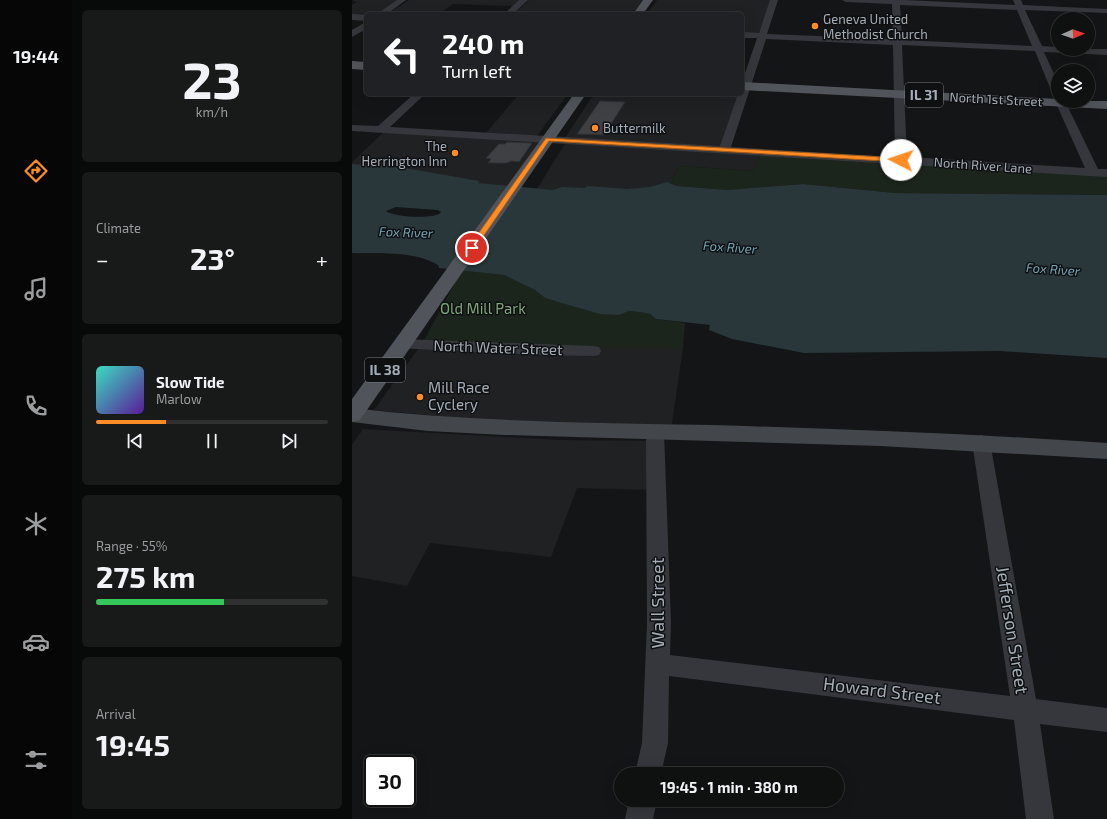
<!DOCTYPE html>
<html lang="en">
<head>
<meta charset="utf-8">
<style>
  body { margin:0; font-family:"Exo 2",sans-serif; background:#181919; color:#f1f3f6; height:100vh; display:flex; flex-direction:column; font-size:15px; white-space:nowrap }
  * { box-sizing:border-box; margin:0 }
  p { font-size:13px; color:#9b9d9f }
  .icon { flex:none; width:22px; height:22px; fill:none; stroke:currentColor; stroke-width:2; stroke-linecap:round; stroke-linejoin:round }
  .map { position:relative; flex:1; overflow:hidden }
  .details { display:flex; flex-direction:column; gap:10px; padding:10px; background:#080909; width:280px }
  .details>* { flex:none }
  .top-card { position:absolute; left:12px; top:12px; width:380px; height:84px; border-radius:6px; box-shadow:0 4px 16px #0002,0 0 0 1px #2f3030; background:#202124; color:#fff; overflow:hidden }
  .needle { width:26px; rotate:88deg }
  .controls { position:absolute; left:699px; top:12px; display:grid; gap:8px }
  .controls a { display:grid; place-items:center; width:44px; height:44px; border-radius:50%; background:#0f1010; box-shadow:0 4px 16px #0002,0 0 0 1px #2f3030; font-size:20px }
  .speed { position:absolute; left:12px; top:755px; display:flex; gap:8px; font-size:20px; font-weight:700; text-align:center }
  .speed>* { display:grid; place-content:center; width:52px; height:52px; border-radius:50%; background:#0f1010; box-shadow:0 4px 16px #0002,0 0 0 1px #2f3030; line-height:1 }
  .speed .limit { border:2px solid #111; border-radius:6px; background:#fff; color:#111 }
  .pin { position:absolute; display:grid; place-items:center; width:34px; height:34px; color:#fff; margin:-17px; border:2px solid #fff; border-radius:50%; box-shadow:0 1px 4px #0007 }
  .me { position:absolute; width:44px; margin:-22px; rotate:274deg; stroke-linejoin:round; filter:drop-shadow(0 0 3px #0008) }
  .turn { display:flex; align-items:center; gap:14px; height:84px; padding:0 12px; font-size:18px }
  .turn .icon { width:52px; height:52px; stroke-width:2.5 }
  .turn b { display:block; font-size:28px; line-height:34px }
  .big { font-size:30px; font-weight:700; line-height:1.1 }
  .details .tile { flex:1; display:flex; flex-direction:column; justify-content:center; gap:6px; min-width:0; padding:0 14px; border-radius:6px; background:#181919 }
  .details .dial { align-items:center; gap:0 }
  .dial b { font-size:52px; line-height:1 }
  .song { display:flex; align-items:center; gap:12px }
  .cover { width:48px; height:48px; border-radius:6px; background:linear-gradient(135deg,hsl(170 70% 55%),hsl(270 70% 35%)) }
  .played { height:4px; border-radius:2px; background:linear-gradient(90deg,#ff8c24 30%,#2f3030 30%) }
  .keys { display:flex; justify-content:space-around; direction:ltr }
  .heat { display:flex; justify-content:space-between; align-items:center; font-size:22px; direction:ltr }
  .charge { height:6px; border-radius:3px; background:linear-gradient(90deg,#34c759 55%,#2f3030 0) }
  .trip { position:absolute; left:262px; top:767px; width:230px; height:40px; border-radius:20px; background:#0f1010; box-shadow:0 4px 16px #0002,0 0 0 1px #2f3030; font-weight:700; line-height:40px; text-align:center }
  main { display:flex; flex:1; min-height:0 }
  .tab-bar { display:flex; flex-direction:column; width:72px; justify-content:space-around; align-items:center; background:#060606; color:#9b9d9f }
  .tab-bar .icon { width:28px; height:28px }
  .tab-bar .current { color:#ff8c24 }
  .tab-bar b { font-size:18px; color:#f1f3f6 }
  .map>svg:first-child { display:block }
</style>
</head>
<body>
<main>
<nav class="tab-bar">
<b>19:44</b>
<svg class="icon current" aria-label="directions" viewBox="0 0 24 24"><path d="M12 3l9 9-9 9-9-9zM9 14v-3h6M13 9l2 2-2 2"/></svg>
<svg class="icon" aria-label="music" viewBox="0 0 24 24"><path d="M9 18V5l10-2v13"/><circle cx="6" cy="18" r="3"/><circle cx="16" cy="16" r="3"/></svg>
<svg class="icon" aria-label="phone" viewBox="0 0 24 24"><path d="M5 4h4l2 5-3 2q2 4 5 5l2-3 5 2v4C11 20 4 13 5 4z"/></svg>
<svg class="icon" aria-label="climate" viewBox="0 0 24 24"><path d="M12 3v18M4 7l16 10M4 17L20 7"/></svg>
<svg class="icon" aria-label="car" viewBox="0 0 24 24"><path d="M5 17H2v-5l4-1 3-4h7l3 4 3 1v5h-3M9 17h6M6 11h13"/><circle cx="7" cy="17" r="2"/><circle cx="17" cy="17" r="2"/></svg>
<svg class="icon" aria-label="filters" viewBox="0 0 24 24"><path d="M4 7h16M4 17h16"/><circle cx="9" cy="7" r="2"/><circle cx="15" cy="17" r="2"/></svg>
</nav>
<section class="details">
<div class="tile dial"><b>23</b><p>km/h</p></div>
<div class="tile"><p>Climate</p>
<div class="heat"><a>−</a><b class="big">23°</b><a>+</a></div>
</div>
<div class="tile">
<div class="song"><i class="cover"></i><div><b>Slow Tide</b><p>Marlow</p></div></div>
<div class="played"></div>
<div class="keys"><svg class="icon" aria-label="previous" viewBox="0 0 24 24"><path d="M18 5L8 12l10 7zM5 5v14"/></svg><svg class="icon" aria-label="pause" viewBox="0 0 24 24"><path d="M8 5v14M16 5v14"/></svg><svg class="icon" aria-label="next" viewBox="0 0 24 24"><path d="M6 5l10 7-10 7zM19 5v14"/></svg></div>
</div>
<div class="tile"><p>Range · 55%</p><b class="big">275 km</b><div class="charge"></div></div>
<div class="tile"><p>Arrival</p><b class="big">19:45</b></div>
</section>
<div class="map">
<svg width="755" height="819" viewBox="0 0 755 819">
  <rect width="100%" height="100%" fill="#141516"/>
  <g fill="#202123">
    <polygon points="0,0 49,0 28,14 14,14 14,16 0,16 0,5 5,2"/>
    <polygon points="57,0 168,0 161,6 101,4 87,14 36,14"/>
    <polygon points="177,0 291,0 280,14 162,14"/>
    <polygon points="305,0 419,0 406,35 390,34 390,14 295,14"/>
    <polygon points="167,94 216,94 185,136 134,133"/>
    <polygon points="242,94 389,94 372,147 213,138"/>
    <polygon points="33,131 193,140 160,187 125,183 127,181 48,167 0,164 0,162"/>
    <polygon points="214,142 408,155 402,171 327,166 319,183 307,199 185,189"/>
    <polygon points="71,342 185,348 331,348 319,430 118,419 22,410"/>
    <polygon points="11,429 208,440 300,441 300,490 225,488 199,557 78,543 55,586 0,576 0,445"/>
  </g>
  <g fill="#1c251c">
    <polygon points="408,155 755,173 755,195 543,193 451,184 376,190 325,186 319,183 327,166 402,171"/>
    <polygon points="110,270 152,275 183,290 193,298 267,315 277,311 288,312 298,314 304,319 333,323 331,348 185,348 71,342"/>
  </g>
  <path fill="#29373b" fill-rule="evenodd" d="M 0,164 L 48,167 L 128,181 L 126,183 L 201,190 L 210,187 L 233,188 L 235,186 L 275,189 L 298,187 L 315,182 L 325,186 L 376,190 L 451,184 L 543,193 L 755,195 L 755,358 L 647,351 L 452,353 L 380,339 L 357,330 L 358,325 L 304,319 L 298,314 L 288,312 L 277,311 L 267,315 L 248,314 L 193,298 L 183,290 L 152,275 L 87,268 L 86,265 C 60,250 29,254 0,253 ZM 44,207 L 86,210 L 89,212 C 84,220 41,217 34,211 Z"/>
  <g fill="#3e4044" stroke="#2e2f33">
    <polygon points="248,101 273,102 252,135 225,134"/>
    <polygon points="155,142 180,143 167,162 160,161 154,163 136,163 139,159 134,158 147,144 153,144"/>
  </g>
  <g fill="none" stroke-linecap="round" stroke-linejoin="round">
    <g fill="#35373c" fill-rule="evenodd">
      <polygon points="45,0 54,0 35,14 25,14"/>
      <polygon points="167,0 176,0 161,14 152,14"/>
      <path d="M 418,0 L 426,0 L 415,34 L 541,39 L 540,4 L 494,2 L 490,0 L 552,0 L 663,5 L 661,0 L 669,0 L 671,5 L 755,9 L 755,13 L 673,10 L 690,46 L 706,47 L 706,49 L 755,49 L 755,55 L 692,52 L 706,83 L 706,98 L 701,95 L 683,51 L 550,45 L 555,157 L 733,168 L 703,101 L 706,98 L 706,101 L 713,101 L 746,169 L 755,169 L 755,177 L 0,131 L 0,125 L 26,126 L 62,94 L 73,94 L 38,127 L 368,146 L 386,94 L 390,94 L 390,82 L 405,38 L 390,38 L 390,32 L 407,33 ZM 548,5 L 665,10 L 680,46 L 550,40 ZM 414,39 L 541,45 L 543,157 L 379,147 Z"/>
      <polygon points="0,14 14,15 14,21 0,20"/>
      <polygon points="14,22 14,29 0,37 0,30"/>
      <polygon points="52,339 241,346 247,347 249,351 247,355 241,356 184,355 46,348 44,344 46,340"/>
      <polygon points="303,426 310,427 312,432 319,623 318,655 658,696 620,442 622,437 629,435 636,437 638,442 684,699 755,708 755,732 688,724 702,819 674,819 662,720 317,676 316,743 309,774 283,774 290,743 295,623 294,432 296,427"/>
      <polygon points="277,800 305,800 301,819 273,819"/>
    </g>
    <path fill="#43474c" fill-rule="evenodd" d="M 0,408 C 120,422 240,423 360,425 C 492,429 624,434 755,443 L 755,459 L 529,446 L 152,435 L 76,431 L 0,422 Z"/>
    <g fill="#51555b" fill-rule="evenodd">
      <polygon points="291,0 301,0 291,14 281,14"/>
      <polygon points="0,61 14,62 14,70 0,69"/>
      <polygon points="390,82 706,99 706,101 755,101 755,109 390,90"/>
      <polygon points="222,94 234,94 8,420 0,422 0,399"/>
    </g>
  </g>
  <polygon fill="#ff8c24" stroke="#a65b17" points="194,138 549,158 552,160 549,162 197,141 122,250 117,250 116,248"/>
  <g fill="#ff8c24" stroke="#0f1011" stroke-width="1.5">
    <circle cx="463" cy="26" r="4"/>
    <circle cx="243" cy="128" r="4"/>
    <circle cx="103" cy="153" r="4"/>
    <circle cx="68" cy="397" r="4"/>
  </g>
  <g text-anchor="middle" stroke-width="3" stroke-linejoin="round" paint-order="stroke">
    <g font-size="13" fill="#a5aeb8" stroke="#0f1011" text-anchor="start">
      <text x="471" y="24">Geneva United<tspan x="471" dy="15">Methodist Church</tspan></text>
      <text x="251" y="133">Buttermilk</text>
      <text x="95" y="151" text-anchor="end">The<tspan x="95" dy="15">Herrington Inn</tspan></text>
    </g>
    <g font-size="13" fill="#a5aeb8" stroke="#0f1011">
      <text transform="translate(644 99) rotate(3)" y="5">North 1st Street</text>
      <text transform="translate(631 165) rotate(4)" y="5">North River Lane</text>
    </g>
    <g font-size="13" font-style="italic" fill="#78a5b6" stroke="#0f1011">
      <text transform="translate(54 232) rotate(2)" y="5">Fox River</text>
      <text transform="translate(378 247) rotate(4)" y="5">Fox River</text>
      <text transform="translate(701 269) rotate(4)" y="5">Fox River</text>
    </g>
    <g fill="#0f1011" stroke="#787f86" stroke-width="1">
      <rect x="553" y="83" width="38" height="24" rx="3"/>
      <rect x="13" y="358" width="40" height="24" rx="3"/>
    </g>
    <g font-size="14" font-weight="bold" fill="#a5aeb8">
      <text x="572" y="100">IL 31</text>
      <text x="33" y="375">IL 38</text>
    </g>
    <g font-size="15" fill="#7fa57a" stroke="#0f1011">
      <text x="131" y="314">Old Mill Park</text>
    </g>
    <g font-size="15" fill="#a5aeb8" stroke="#0f1011">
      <text transform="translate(146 348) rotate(2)" y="5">North Water Street</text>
    </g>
    <g font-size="15" fill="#a5aeb8" stroke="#0f1011" text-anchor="start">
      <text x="76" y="393">Mill Race<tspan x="76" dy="17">Cyclery</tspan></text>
    </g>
    <g font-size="18" fill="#a5aeb8" stroke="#0f1011">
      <text transform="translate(306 603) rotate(-90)" y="6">Wall Street</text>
      <text transform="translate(660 630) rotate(81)" y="6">Jefferson Street</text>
      <text transform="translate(530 691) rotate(7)" y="6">Howard Street</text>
    </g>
  </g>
</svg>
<div class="controls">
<a><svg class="needle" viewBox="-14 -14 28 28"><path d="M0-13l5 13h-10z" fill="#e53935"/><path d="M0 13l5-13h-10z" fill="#9b9d9f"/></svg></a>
<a><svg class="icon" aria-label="layers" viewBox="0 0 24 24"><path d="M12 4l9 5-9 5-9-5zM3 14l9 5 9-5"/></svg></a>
</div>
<div class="speed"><div class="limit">30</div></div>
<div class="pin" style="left:120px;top:248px;background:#d93025"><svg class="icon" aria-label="arrive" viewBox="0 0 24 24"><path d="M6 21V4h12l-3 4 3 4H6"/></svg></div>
<svg class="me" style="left:549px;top:160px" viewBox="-20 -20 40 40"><circle r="19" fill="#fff"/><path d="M0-13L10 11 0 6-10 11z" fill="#ff8c24"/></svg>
<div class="trip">19:45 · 1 min · 380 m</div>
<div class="top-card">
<div class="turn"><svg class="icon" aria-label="left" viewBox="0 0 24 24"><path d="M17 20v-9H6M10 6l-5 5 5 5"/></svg><div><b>240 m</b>Turn left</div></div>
</div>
</div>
</main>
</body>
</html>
